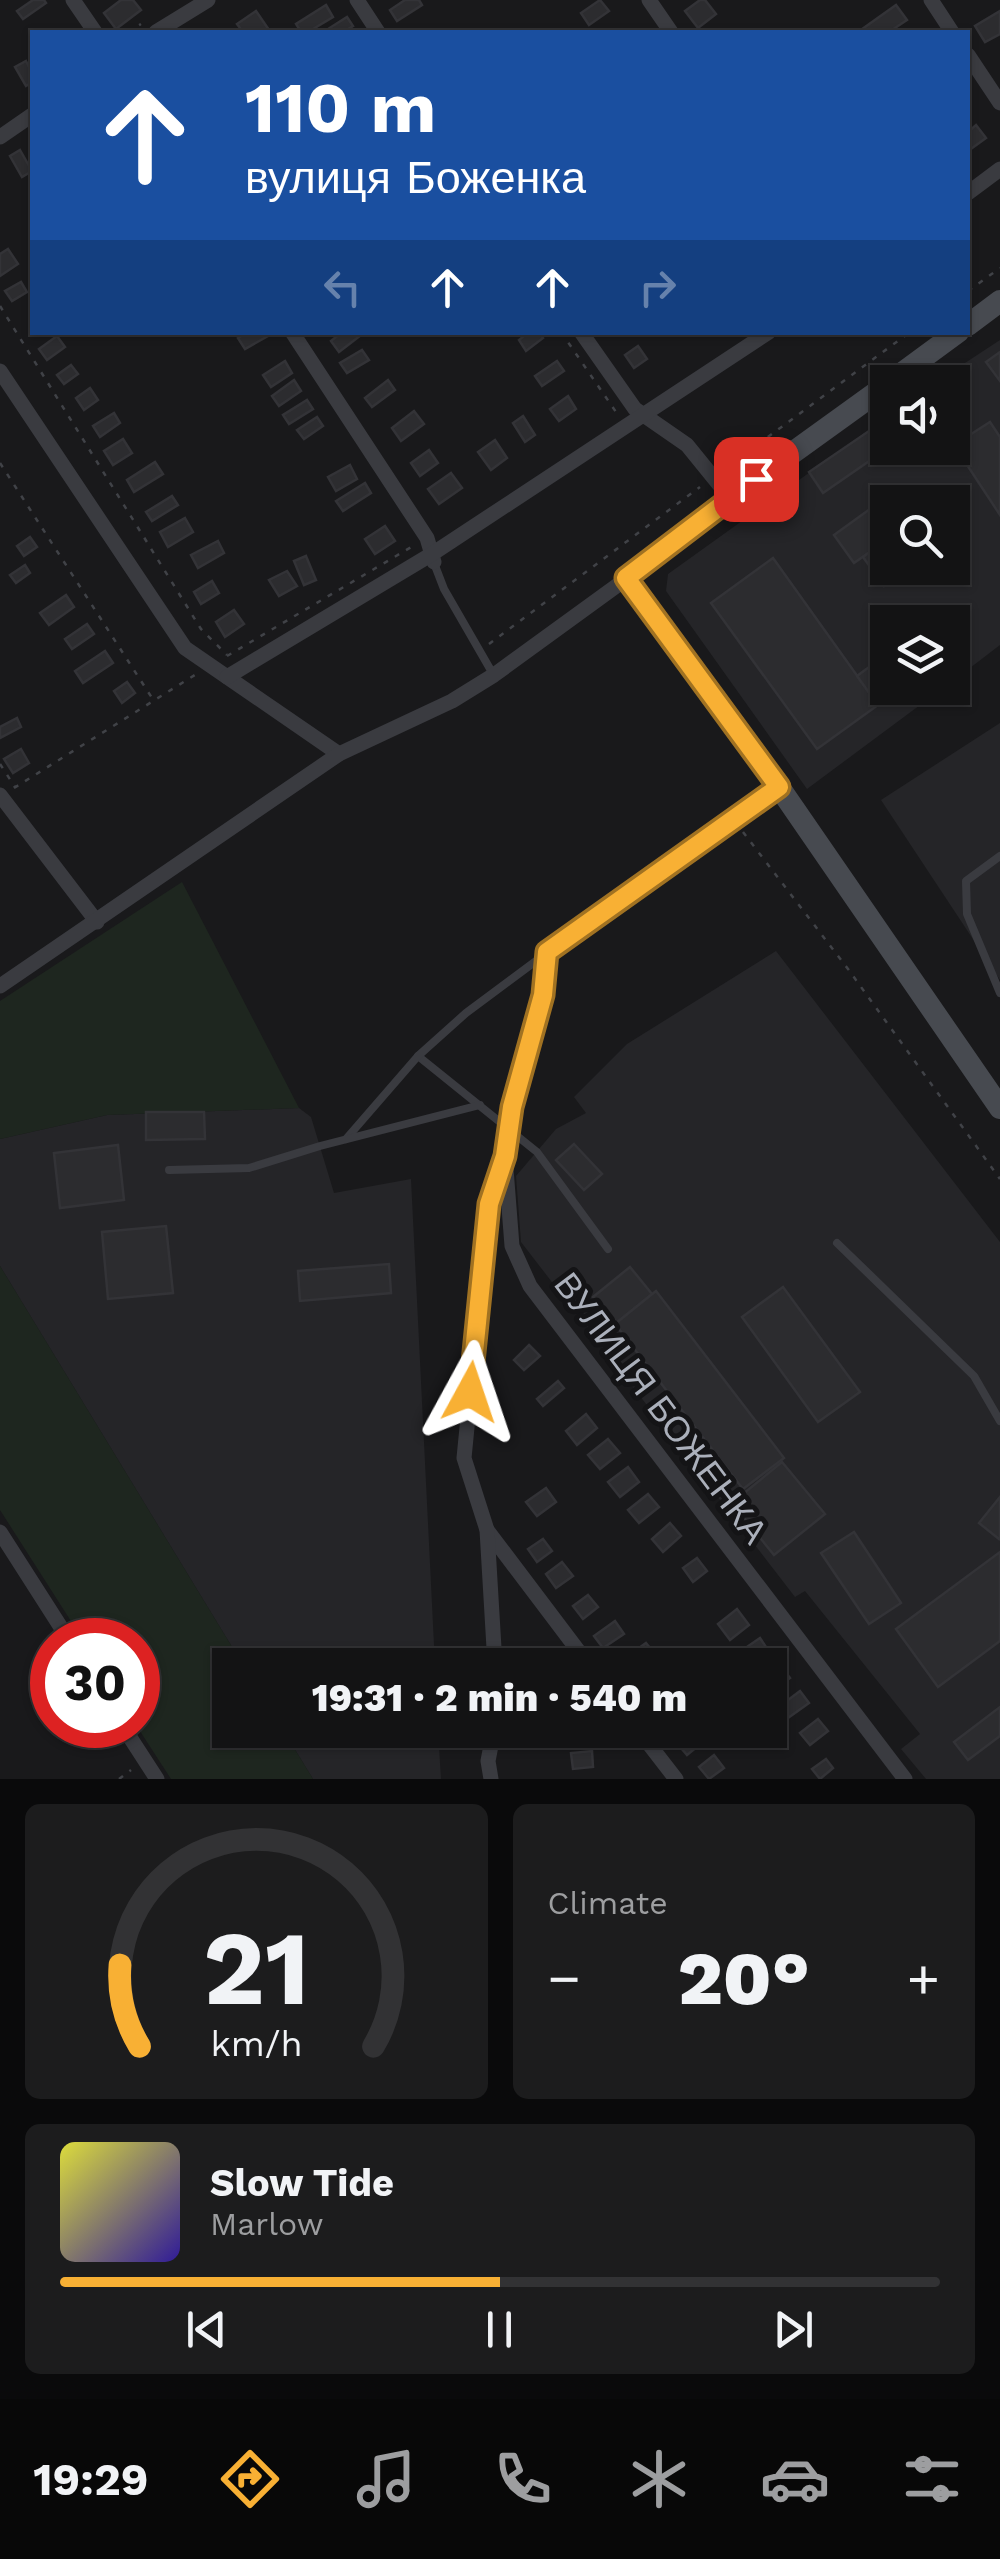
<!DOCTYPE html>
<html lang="en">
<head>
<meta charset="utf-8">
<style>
  body { margin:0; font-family:"Work Sans",sans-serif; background:#1c1c1d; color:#f1f3f6; height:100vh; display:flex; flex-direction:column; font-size:38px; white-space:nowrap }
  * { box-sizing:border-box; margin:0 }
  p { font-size:32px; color:#9d9ea0 }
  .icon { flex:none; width:55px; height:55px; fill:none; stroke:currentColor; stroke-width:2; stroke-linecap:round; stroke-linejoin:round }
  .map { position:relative; height:1779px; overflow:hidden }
  .panel { display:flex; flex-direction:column; gap:25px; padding:25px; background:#0a0a0b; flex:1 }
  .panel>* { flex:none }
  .top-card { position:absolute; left:30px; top:30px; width:940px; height:305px; border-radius:0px; box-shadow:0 2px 8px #0004,0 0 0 2px #323234; background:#1a4fa0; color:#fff; overflow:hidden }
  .buttons { position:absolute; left:870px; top:365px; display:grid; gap:20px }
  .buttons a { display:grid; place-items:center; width:100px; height:100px; border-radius:0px; background:#131314; box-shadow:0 2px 8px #0004,0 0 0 2px #323234; font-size:50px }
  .speed { position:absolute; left:30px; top:1618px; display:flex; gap:20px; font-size:50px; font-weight:700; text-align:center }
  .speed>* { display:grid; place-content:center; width:130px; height:130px; border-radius:50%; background:#131314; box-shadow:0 2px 8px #0004,0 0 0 2px #323234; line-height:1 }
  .speed .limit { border:15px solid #d22; background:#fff; color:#111 }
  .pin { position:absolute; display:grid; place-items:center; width:85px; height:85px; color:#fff; margin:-42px; border-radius:20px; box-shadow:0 5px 15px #0006 }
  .me { position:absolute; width:110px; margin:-55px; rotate:5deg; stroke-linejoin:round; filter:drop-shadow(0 0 8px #0008) }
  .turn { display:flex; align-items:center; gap:35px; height:210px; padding:0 50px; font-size:45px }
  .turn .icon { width:130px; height:130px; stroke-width:2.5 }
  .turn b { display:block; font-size:70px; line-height:85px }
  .lanes { display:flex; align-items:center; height:95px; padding:0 50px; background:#0003; justify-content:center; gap:50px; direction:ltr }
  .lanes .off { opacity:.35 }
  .big { font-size:75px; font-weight:800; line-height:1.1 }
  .panel .widget { flex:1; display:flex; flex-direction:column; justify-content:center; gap:15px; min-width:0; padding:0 35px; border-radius:15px; background:#1c1c1d }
  .panel .dial { align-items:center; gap:0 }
  .dial svg { height:260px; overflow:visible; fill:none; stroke:#323234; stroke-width:7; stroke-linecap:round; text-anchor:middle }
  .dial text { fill:#f1f3f6; stroke:none }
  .song { display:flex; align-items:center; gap:30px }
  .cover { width:120px; height:120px; border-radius:15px; background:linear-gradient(135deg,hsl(60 70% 55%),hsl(250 70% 35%)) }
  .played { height:10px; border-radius:5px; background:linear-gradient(90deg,#f8b034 50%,#323234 50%) }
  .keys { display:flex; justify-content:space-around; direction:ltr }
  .heat { display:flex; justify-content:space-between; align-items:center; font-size:55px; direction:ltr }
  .panel .tiles { flex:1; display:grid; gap:25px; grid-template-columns:1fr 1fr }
  .widget:last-child { grid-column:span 2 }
  .trip { position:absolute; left:212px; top:1648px; width:575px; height:100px; border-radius:0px; background:#131314; box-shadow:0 2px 8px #0004,0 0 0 2px #323234; font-weight:800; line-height:100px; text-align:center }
  .tab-bar { display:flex; height:160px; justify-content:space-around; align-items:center; background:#080808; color:#9d9ea0 }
  .tab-bar .icon { width:70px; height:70px }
  .tab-bar .selected { color:#f8b034 }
  .tab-bar b { font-size:45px; color:#f1f3f6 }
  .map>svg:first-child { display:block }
</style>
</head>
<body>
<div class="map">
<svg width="1000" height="1779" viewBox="0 0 1000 1779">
  <rect width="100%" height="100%" fill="#19191b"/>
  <g fill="#252528" fill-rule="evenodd">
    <path d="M 1000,340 L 1000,645 L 953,681 L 952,622 L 888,622 L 888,688 L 943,688 L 807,789 L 666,591 L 668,574 L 887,417 L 888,448 L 952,448 L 952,382 L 936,382 ZM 888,502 L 952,502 L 952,568 L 888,568 Z"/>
    <polygon points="1000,723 1000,980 881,800"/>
    <polygon points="776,951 1000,1242 1000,1779 926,1779 901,1749 920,1734 805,1591 795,1597 521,1242 516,1176 556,1129 586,1113 574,1097 627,1044"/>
    <polygon points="299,1108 311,1117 334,1193 411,1179 435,1665 243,1665 0,1266 0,1139 107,1115"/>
    <polygon points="283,1730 438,1730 441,1779 313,1779"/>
  </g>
  <g fill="#1e261f">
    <polygon points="182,882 299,1108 107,1115 0,1139 0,1001"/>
    <polygon points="0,1266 243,1665 230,1665 230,1730 283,1730 313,1779 171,1779 136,1725 138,1640 83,1640 0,1510"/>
  </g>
  <g fill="#2c2c2f" stroke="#333337" stroke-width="2.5">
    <polygon points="33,0 44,0 46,3 23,19 17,11"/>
    <polygon points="121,0 133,0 141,10 116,29 104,13"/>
    <polygon points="405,0 419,0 422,5 397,21 390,10"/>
    <polygon points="600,0 609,11 589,25 581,13"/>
    <polygon points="700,0 705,0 716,14 698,28 685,11"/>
    <polygon points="326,5 333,17 308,32 301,32 296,24"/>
    <polygon points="896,5 907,20 889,32 858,32"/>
    <polygon points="256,11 269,30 243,32 237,24"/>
    <polygon points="1000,11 1000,34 985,42 975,26"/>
    <polygon points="347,17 353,26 343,32 330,32 328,29"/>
    <polygon points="26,61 32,73 32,82 26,86 15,67"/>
    <polygon points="976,125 986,138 968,151 968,132"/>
    <polygon points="20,150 32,171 22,177 10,156"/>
    <polygon points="8,249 18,264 0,276 0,254"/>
    <polygon points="21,282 27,292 12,301 5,291"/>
    <polygon points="247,332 266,332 268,336 245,349 238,338"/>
    <polygon points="342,332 365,332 339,352 331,341"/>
    <polygon points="529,332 539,332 543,338 526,351 519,340"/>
    <polygon points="57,336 65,347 47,360 39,349"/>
    <polygon points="638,346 647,359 634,368 625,355"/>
    <polygon points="362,350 369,360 347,373 340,363"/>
    <polygon points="1000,352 1000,381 986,362"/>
    <polygon points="285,361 292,373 271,387 263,375"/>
    <polygon points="557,361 564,371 542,386 535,376"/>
    <polygon points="71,365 78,374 64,384 57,375"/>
    <polygon points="294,380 301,391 279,406 272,396"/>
    <polygon points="388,380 395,390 372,407 365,398"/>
    <polygon points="90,388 98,400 84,410 76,398"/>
    <polygon points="568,396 576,409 559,421 550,409"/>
    <polygon points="307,400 313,409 289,424 283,415"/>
    <polygon points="414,411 424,424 401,441 392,428"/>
    <polygon points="114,413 120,423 100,437 93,426"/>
    <polygon points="523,416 535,435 525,442 513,423"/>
    <polygon points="317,417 323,426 304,439 297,430"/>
    <polygon points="888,418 888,448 823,493 809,472"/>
    <polygon points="990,422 1000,437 1000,515 954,445"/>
    <polygon points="123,439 132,453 113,465 104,451"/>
    <polygon points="495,440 507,458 491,470 478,452"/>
    <polygon points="429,450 438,463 420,476 411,463"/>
    <polygon points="155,462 163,474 134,492 127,480"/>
    <polygon points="350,465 357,479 336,491 328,477"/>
    <polygon points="451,473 462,488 439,504 428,489"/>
    <polygon points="365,483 371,493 343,511 336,501"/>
    <polygon points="895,491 904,502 888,502 888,539 854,563 834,535"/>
    <polygon points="172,496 178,505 152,521 146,512"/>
    <polygon points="185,518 193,532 168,547 160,532"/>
    <polygon points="385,526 395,541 375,554 365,539"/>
    <polygon points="30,537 37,547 24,556 17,546"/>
    <polygon points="888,539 888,568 910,568 884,586 863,557"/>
    <polygon points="218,541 224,553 198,568 191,555"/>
    <polygon points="306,556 316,580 304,585 294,561"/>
    <polygon points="773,558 878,705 817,749 711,603"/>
    <polygon points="25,565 30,573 16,583 10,575"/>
    <polygon points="287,571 297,586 279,596 269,580"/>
    <polygon points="212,581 219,593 201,604 194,592"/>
    <polygon points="66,595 74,607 49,625 40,613"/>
    <polygon points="234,610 244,624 225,637 216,622"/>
    <polygon points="87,624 94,634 72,649 65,639"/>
    <polygon points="105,651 113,663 83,683 75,671"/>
    <polygon points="888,653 888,688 901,688 878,705 857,676"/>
    <polygon points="127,682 135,693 122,703 114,691"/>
    <polygon points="17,718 21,727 0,738 0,727"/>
    <polygon points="21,749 29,763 13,773 4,759"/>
    <polygon points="146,1112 204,1112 205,1139 146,1140"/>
    <polygon points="574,1144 602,1174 584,1190 556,1160"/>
    <polygon points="118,1145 124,1200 60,1208 54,1153"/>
    <polygon points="166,1226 173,1293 108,1299 102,1232"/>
    <polygon points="389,1264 391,1293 300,1301 298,1271"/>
    <polygon points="630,1267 652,1294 615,1324 593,1297"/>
    <polygon points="783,1287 860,1392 818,1422 742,1317"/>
    <polygon points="656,1291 784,1458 743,1489 615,1324"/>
    <polygon points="529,1345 540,1356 524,1370 514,1360"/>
    <polygon points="558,1381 564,1388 543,1406 537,1399"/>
    <polygon points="586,1414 597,1428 577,1445 566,1431"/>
    <polygon points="608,1439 620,1453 600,1469 588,1455"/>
    <polygon points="782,1462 825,1514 774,1555 732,1503"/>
    <polygon points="628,1467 639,1482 620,1497 608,1482"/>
    <polygon points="546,1488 556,1502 537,1516 526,1502"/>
    <polygon points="648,1494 659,1507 639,1523 628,1510"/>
    <polygon points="1000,1497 1000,1537 999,1539 979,1523"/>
    <polygon points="670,1523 681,1536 663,1552 652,1539"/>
    <polygon points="854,1532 901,1603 869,1624 821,1553"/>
    <polygon points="543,1539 552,1551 537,1562 528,1549"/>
    <polygon points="1000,1552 1000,1641 938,1687 896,1629"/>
    <polygon points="697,1558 707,1571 693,1582 683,1568"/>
    <polygon points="562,1562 573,1576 556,1588 546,1574"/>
    <polygon points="588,1595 598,1607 583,1619 573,1606"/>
    <polygon points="737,1609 749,1625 730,1640 718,1624"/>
    <polygon points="615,1621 624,1634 603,1648 594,1636"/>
    <polygon points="760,1638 770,1653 750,1665 741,1651"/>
    <polygon points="646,1643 655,1654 641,1664 632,1653"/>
    <polygon points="780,1665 790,1678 770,1692 770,1673"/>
    <polygon points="800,1691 809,1703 788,1718 780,1706"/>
    <polygon points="1000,1707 1000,1736 968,1760 954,1742"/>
    <polygon points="818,1719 828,1731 810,1745 800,1733"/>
    <polygon points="688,1730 695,1730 704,1741 687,1755 675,1741"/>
    <polygon points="592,1751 593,1767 573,1769 571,1753"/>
    <polygon points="714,1755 724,1768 709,1779 699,1767"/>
    <polygon points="826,1759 833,1768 820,1779 812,1769"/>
  </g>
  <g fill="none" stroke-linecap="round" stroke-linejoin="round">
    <g stroke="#404247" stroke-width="2.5" stroke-dasharray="5 8" stroke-linecap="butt">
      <polyline points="128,32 141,24"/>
      <polyline points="968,291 1000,268"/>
      <polyline points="0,306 201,629 227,655"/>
      <polyline points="561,332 616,412"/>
      <polyline points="0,463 154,701"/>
      <polyline points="726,468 910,332"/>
      <polyline points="489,644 700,487"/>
      <polyline points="227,656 413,546"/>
      <polyline points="0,764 15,787"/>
      <polyline points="14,788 198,673"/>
      <polyline points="743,832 848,969 1000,1179"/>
      <polyline points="119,1779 131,1770"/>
    </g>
    <g stroke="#3a3b40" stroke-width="8">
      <polyline points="434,563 444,589 493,674"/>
      <polyline points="1000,856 966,881 967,914 1000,993"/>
      <polyline points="418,1056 537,1152 608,1249"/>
      <polyline points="346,1139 418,1056 466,1013 544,955"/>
      <polyline points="169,1170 249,1168 320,1146 480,1105"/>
      <polyline points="837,1243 974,1376 1000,1421"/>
    </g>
    <g stroke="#3a3b40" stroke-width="15">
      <polyline points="73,0 95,32"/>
      <polyline points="357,0 378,32"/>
      <polyline points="649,0 671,32"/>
      <polyline points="931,0 952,32"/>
      <polyline points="156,32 208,0"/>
      <polyline points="968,55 1000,103"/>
      <polyline points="0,137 32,115"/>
      <polyline points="968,193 1000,169"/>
      <polyline points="292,332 427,538 434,562"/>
      <polyline points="581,332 635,409 687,445 730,498"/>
      <polyline points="0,371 185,648 339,754"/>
      <polyline points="227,677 432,554 769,332"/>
      <polyline points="779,787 547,952 543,995 512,1107 505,1156 512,1246 530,1286 905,1779"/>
      <polyline points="0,795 97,922"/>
      <polyline points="0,986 339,754 452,701 494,675 626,579"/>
      <polyline points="487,1530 589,1665"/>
      <polyline points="0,1532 69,1640"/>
      <polyline points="495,1665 487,1530 464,1458 489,1204 501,1166"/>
      <polyline points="122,1725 157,1779"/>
      <polyline points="638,1730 676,1779"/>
      <polyline points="491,1779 488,1761 494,1730"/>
    </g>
    <g stroke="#474a50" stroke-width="22">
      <polyline points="968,325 1000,301"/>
      <polyline points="890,382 958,332"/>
      <polyline points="888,384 730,498 626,579 779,787 1000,1108"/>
    </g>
  </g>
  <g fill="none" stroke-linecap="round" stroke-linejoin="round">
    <g stroke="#a17222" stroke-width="25">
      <polyline id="route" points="470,1392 489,1204 505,1156 512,1107 543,995 547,952 779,787 626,578 756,479"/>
    </g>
    <use href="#route" stroke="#f8b034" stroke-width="18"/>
  </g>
  <g text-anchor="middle" stroke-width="10" stroke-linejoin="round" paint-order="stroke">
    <g font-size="35" fill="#abb0bb" stroke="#141416">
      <text transform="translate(661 1408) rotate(53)" y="12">ВУЛИЦЯ БОЖЕНКА</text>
    </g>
  </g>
</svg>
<div class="buttons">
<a><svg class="icon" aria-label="sound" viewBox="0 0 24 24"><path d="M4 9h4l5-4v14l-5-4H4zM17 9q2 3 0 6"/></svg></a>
<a><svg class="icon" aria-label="search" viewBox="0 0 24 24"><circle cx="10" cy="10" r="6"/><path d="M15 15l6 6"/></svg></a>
<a><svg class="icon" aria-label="layers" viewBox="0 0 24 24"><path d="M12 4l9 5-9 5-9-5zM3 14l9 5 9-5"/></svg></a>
</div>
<div class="speed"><div class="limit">30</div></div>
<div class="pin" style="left:756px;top:479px;background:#d93025"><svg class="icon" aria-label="arrive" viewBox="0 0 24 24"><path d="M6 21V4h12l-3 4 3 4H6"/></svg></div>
<svg class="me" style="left:470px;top:1392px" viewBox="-20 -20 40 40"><path d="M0-17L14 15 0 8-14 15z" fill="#f8b034" stroke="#fff" stroke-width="4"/></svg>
<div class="trip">19:31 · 2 min · 540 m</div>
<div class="top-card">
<div class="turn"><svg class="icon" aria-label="ahead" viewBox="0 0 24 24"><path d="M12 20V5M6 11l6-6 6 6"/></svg><div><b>110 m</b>вулиця Боженка</div></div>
<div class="lanes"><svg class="icon off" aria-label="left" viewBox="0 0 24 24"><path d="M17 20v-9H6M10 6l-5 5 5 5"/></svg><svg class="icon" aria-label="ahead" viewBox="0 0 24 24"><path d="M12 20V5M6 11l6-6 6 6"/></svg><svg class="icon" aria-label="ahead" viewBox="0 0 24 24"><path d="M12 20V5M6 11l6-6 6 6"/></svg><svg class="icon off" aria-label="right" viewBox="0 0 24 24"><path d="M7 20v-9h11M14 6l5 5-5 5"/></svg></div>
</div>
</div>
<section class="panel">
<div class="tiles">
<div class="widget dial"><svg viewBox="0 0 100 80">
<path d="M14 69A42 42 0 1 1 86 69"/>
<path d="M14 69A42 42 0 0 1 8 44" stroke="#f8b034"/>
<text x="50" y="56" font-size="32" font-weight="700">21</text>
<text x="50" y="72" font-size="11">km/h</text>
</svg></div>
<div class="widget"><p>Climate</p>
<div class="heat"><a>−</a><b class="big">20°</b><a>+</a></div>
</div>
<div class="widget">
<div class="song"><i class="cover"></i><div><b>Slow Tide</b><p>Marlow</p></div></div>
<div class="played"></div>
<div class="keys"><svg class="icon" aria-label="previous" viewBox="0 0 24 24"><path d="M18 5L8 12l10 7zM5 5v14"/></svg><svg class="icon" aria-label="pause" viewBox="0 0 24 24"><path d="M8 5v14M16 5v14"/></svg><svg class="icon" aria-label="next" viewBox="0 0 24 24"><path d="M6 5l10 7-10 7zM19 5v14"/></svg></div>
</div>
</div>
</section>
<nav class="tab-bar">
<b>19:29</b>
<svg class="icon selected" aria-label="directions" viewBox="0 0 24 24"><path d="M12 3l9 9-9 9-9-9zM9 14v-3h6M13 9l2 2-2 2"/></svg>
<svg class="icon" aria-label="music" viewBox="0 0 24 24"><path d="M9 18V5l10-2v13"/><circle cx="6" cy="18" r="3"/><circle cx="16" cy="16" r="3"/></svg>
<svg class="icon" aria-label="phone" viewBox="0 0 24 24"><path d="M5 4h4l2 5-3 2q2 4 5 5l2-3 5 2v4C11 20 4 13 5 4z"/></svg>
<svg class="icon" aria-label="climate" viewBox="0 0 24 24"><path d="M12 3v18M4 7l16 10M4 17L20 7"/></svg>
<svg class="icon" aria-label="car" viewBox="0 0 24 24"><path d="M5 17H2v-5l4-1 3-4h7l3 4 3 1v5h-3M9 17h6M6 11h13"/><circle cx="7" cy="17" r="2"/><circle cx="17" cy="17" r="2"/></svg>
<svg class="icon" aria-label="filters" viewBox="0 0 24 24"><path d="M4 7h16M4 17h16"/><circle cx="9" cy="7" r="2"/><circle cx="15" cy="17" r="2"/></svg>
</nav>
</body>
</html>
